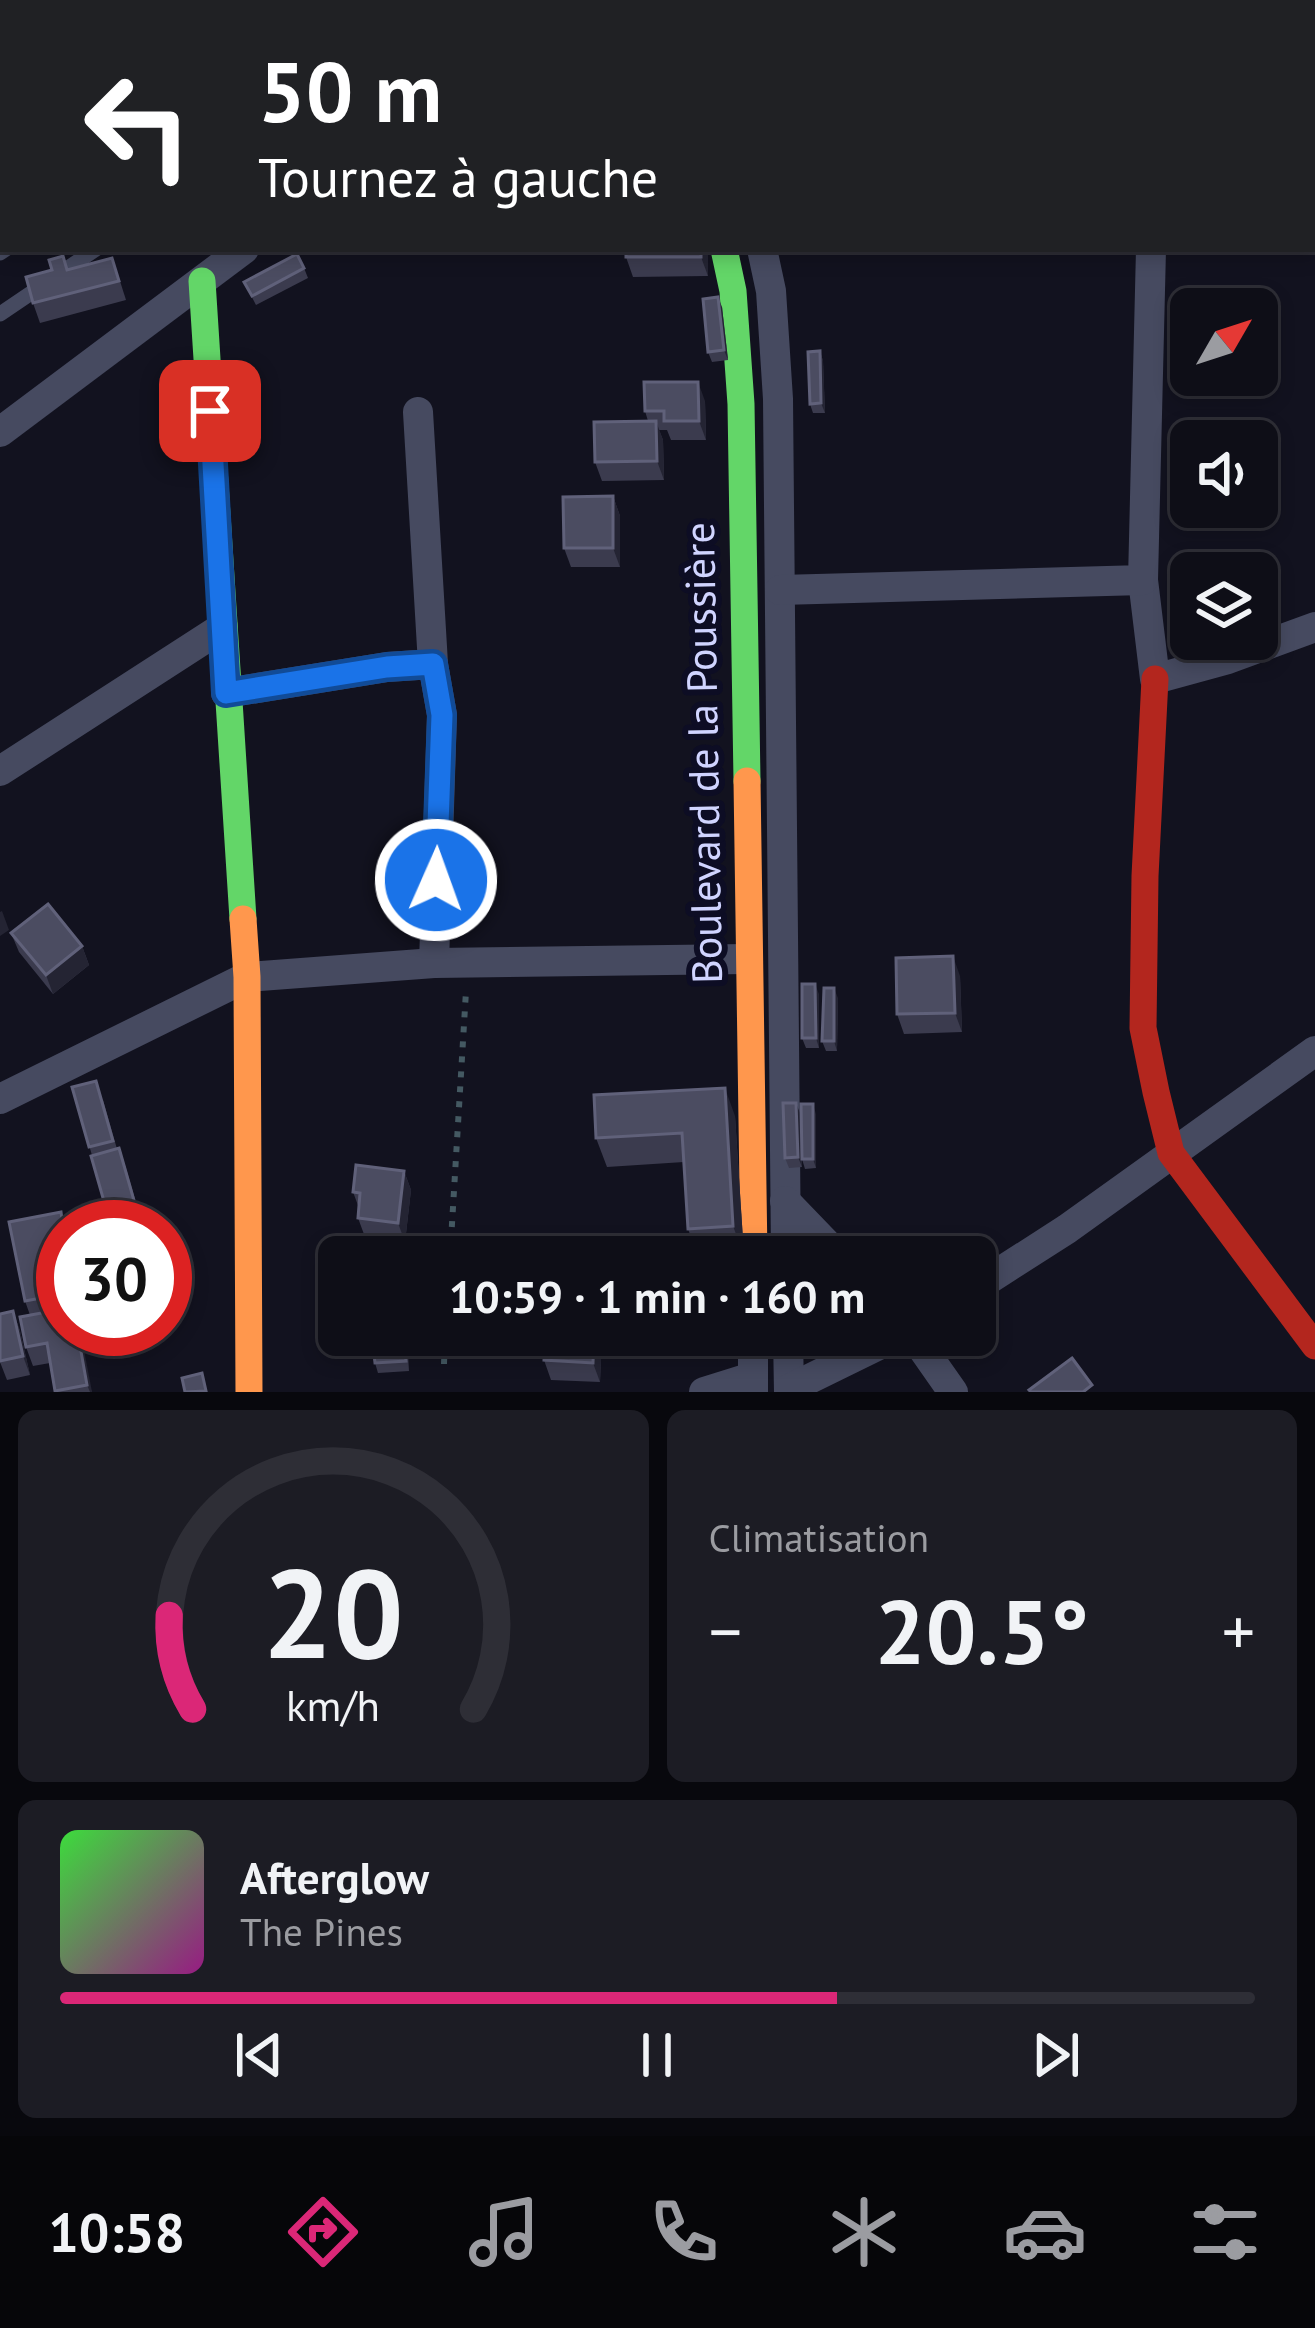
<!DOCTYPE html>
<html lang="fr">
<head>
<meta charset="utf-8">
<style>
  body { margin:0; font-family:"PT Sans",sans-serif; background:#1c1c24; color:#f1f3f6; height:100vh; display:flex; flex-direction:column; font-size:45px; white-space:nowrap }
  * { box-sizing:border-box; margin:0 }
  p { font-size:39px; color:#9b9ca1 }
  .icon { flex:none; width:66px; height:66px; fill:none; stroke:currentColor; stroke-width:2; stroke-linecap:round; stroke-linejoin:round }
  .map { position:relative; height:1392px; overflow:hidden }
  .drawer { display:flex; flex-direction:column; gap:18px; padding:18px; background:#08080d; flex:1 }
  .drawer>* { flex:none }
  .banner { position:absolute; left:0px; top:0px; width:1317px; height:252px; box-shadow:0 6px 18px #0003,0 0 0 3px #2e2e36; background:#202124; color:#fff; overflow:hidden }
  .needle { width:78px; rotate:51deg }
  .controls { position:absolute; left:1170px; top:288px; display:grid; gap:24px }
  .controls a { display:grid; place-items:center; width:108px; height:108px; border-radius:18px; background:#0e0e17; box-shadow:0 6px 18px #0003,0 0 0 3px #2e2e36; font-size:60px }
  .speed { position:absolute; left:36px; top:1200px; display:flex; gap:24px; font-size:60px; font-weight:700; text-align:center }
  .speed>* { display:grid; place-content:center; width:156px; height:156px; border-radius:50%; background:#0e0e17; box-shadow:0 6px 18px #0003,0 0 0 3px #2e2e36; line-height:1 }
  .speed .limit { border:18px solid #d22; background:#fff; color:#111 }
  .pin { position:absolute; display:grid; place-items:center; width:102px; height:102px; color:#fff; margin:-51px; border-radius:24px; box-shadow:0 6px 18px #0006 }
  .me { position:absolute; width:132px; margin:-66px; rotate:2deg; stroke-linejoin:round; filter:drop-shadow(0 0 9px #0008) }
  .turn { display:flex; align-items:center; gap:42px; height:252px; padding:0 60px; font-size:54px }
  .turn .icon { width:156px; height:156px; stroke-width:2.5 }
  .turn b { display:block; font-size:84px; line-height:102px }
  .big { font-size:90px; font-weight:800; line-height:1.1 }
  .drawer .widget { flex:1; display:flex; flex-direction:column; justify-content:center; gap:18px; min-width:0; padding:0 42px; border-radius:18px; background:#1c1c24 }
  .drawer .dial { align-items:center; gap:0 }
  .dial svg { height:312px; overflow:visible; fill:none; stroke:#2e2e36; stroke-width:7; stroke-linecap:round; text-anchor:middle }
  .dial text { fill:#f1f3f6; stroke:none }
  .song { display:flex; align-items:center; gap:36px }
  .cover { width:144px; height:144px; border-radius:18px; background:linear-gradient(135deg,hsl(120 70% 55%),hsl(310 70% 35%)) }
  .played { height:12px; border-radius:6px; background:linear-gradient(90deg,#db2777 65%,#2e2e36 65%) }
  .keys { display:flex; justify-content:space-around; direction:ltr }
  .heat { display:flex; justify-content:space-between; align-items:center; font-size:66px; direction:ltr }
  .drawer .tiles { flex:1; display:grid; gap:18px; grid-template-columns:1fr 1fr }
  .widget:last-child { grid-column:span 2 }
  .trip { position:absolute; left:318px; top:1236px; width:678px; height:120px; border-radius:18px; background:#0e0e17; box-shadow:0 6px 18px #0003,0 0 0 3px #2e2e36; font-weight:800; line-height:120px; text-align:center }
  .menu { display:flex; height:192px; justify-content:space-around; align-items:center; background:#060609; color:#9b9ca1 }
  .menu .icon { width:84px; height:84px }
  .menu .active { color:#db2777 }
  .menu b { font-size:54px; color:#f1f3f6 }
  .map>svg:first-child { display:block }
</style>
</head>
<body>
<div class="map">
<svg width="1315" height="1392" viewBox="0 0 1315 1392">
  <rect width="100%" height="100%" fill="#12121f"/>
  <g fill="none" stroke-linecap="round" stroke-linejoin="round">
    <g stroke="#445962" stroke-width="6" stroke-dasharray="6 9" stroke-linecap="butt">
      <polyline points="450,1257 466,991"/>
      <polyline points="444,1364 445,1335"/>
    </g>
    <g stroke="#464a60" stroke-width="15">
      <polyline points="458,3 462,0"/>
      <polyline points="0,253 6,249"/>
      <polyline points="0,314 96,249"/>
    </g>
    <g stroke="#464a60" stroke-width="30">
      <polyline points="183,0 186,3"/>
      <polyline points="632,0 633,3"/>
      <polyline points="666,0 668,3"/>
      <polyline points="1217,0 1219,3"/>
      <polyline points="552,3 554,0"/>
      <polyline points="1007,3 1011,0"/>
      <polyline points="1168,3 1170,0"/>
      <polyline points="1314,136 1315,138"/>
      <polyline points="762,249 771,291 778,399 786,1257"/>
      <polyline points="418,412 433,664"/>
      <polyline points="0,432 244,249"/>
      <polyline points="1143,580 1155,679 1228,659 1315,627"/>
      <polyline points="780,590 1143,580 1151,249"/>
      <polyline points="226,693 387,667 433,664 442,715 434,963"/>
      <polyline points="0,771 223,627"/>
      <polyline points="0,1099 247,977 434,963 747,959"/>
      <polyline points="785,1201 839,1257"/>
      <polyline points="975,1288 1067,1229 1315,1051"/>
      <polyline points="788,1335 789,1392"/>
      <polyline points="913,1335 953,1392"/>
      <polyline points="789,1389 899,1335"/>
      <polyline points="704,1392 752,1377"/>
      <polyline points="753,1392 753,1335"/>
    </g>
    <g stroke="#63d668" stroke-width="27">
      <polyline points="724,249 733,291 741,404 747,781"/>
      <polyline points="202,281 243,919"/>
    </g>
    <g stroke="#ff974d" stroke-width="27">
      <polyline points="747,781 754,1257"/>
      <polyline points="243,919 247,977 249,1392"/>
    </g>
    <polyline stroke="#b3261e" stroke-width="27" points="1155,679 1145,876 1143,1028 1156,1092 1171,1153 1315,1346"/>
  </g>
  <g fill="#3b3b4e">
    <polygon points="626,249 707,249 708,276 633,277 626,257"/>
    <polygon points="304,268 308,278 256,305 244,282"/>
    <polygon points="68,270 119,278 126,300 40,323 33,303"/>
    <polygon points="722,307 728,360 712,362 708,352"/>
    <polygon points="820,351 823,361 825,413 813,413 810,404"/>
    <polygon points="705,401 706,440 671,440 667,430 659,430 663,440 664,480 602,481 595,462 648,421 645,411"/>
    <polygon points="613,496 620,516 620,567 571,567 564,548"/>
    <polygon points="11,933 82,946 89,965 53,994 19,952"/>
    <polygon points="960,976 962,1032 904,1034 897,1014"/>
    <polygon points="819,994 819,1048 806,1048 802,1038"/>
    <polygon points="838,998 837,1051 826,1051 822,1041"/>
    <polygon points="72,1087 103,1100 117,1149 119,1148 126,1168 142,1223 129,1227 113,1227"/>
    <polygon points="800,1113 802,1167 789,1168 785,1158"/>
    <polygon points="816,1114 816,1168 805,1169 802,1159"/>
    <polygon points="735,1116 744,1255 695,1248 688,1229 684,1162 607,1167 596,1138"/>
    <polygon points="404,1171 411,1190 405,1242 365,1237 358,1218 359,1208 353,1192"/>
    <polygon points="61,1212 66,1227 63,1227 63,1329 92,1392 56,1392 50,1363 33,1366 26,1347 30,1315 25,1301"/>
    <polygon points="13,1311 20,1331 30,1375 7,1380 0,1362 0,1324"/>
    <polygon points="602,1335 600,1382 551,1380 544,1360"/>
    <polygon points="404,1344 408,1354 409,1371 378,1373 375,1363"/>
  </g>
  <g fill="#242433">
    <polygon points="319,0 356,0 352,3 315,3"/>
    <polygon points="3,59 3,83 0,85 0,61"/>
    <polygon points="701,249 707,249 708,251 708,276 701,257"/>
    <polygon points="718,297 722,307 728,360 724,350"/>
    <polygon points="820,351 823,361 825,413 821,403"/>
    <polygon points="698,382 705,401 706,440 699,421"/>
    <polygon points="656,421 663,440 664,480 657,461"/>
    <polygon points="613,496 620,516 620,567 613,548"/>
    <polygon points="2,911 9,930 0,936 0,912"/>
    <polygon points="82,946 89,965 53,994 46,975"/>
    <polygon points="953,956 960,976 962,1032 955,1013"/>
    <polygon points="815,984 819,994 819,1048 816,1038"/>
    <polygon points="834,988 838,998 837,1051 834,1041"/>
    <polygon points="725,1088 735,1116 744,1255 733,1226"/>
    <polygon points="796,1103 800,1113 802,1167 798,1157"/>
    <polygon points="813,1104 816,1114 816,1168 813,1159"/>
    <polygon points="404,1171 411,1190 405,1242 398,1223"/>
    <polygon points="13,1311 20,1331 30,1375 23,1356"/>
    <polygon points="77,1329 80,1329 92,1392 90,1392 87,1385"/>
    <polygon points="594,1335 602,1335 600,1382 593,1363"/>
  </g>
  <g fill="#4b4c61" stroke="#60617a" stroke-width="3">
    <polygon points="0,0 11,0 14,3 3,3 3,59 0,61"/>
    <polygon points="284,0 319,0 315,3 286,3"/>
    <polygon points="0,212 3,216 3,228 0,230"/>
    <rect x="626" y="249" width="75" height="8"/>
    <polygon points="297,254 304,268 252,296 244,282"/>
    <polygon points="63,256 67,270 112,258 119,281 33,303 26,277 52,270 49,260"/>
    <polygon points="718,297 724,350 708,352 703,299"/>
    <polygon points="820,351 821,403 810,404 808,352"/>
    <polygon points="644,382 698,382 699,421 664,421 664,411 645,411"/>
    <polygon points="656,421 657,461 595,462 594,422"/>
    <polygon points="613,496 613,548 564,548 563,497"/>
    <polygon points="48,904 82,946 46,975 11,933"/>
    <polygon points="953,956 955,1013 897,1014 896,958"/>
    <polygon points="802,984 815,984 816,1038 802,1038"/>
    <polygon points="824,988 834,988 834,1041 822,1041"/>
    <polygon points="96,1081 113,1141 89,1147 72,1087"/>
    <polygon points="725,1088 733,1226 688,1229 682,1133 596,1138 594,1095"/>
    <polygon points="783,1103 796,1103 798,1157 785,1158"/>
    <polygon points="801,1104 813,1104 813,1159 802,1159"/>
    <polygon points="119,1148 135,1204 107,1212 91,1156"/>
    <polygon points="356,1165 404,1171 398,1223 358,1218 360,1193 353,1192"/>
    <polygon points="61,1212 63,1227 63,1294 25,1301 9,1222"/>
    <polygon points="734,1247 734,1257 639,1257 639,1248"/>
    <polygon points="63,1309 63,1329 77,1329 87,1385 55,1391 47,1343 26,1347 20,1317"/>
    <polygon points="13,1311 23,1356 0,1361 0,1314"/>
    <polygon points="545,1335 594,1335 593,1363 544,1360"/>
    <polygon points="404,1344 406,1361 375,1363 373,1346"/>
    <polygon points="1072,1358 1092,1385 1083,1392 1031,1392 1029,1390"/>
    <polygon points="202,1373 206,1391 185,1392 182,1378"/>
  </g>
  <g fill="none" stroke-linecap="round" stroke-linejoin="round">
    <g stroke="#114b97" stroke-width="30">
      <polyline id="route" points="210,411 226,693 387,667 433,664 442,715 436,880"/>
    </g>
    <use href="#route" stroke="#1a73e8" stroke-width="21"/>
  </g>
  <g text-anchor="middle" stroke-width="12" stroke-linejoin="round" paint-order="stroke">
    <g font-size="42" fill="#d0d4ff" stroke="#0d0d24">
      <text transform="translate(703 753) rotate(-91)" y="15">Boulevard de la Poussière</text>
    </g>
  </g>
</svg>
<div class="controls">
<a><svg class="needle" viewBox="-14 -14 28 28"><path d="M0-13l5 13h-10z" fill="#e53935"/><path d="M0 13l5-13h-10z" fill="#9b9ca1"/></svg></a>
<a><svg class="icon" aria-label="sound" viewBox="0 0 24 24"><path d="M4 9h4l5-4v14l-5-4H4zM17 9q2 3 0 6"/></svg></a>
<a><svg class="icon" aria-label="layers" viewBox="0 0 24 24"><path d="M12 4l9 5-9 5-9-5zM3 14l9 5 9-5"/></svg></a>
</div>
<div class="speed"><div class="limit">30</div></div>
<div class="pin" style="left:210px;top:411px;background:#d93025"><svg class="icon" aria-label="arrive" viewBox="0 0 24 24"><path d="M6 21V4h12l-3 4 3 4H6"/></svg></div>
<svg class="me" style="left:436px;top:880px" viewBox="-20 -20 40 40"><circle r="17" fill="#1a73e8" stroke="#fff" stroke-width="3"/><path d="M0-11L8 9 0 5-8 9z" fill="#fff"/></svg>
<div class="trip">10:59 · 1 min · 160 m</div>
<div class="banner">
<div class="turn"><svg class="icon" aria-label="left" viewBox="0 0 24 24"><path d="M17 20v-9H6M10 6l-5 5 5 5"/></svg><div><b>50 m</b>Tournez à gauche</div></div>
</div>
</div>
<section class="drawer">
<div class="tiles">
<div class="widget dial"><svg viewBox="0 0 100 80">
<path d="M14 69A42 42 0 1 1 86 69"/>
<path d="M14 69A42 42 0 0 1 8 45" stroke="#db2777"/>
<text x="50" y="56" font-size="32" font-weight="700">20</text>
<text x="50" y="72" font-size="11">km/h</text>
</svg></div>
<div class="widget"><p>Climatisation</p>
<div class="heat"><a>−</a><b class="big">20.5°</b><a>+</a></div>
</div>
<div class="widget">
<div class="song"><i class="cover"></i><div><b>Afterglow</b><p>The Pines</p></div></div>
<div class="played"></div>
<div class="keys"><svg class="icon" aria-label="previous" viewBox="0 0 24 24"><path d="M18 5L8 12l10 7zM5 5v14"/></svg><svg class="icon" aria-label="pause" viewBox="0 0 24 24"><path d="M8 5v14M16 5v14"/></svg><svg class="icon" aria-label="next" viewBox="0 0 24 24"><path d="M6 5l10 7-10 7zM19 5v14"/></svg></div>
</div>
</div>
</section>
<nav class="menu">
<b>10:58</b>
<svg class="icon active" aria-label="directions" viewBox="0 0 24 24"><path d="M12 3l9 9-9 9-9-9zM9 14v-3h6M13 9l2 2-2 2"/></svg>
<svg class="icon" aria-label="music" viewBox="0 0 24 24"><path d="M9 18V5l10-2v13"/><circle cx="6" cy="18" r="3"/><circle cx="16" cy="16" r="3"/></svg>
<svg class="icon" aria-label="phone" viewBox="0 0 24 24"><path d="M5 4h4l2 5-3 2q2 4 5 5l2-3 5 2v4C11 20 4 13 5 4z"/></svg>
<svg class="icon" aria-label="climate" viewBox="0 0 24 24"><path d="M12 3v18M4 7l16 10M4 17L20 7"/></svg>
<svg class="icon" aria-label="car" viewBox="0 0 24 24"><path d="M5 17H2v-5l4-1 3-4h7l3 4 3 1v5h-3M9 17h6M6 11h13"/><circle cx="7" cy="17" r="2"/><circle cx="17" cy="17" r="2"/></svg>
<svg class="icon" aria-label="filters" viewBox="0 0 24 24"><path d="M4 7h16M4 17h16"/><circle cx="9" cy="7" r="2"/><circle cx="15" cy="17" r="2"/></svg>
</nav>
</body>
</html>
